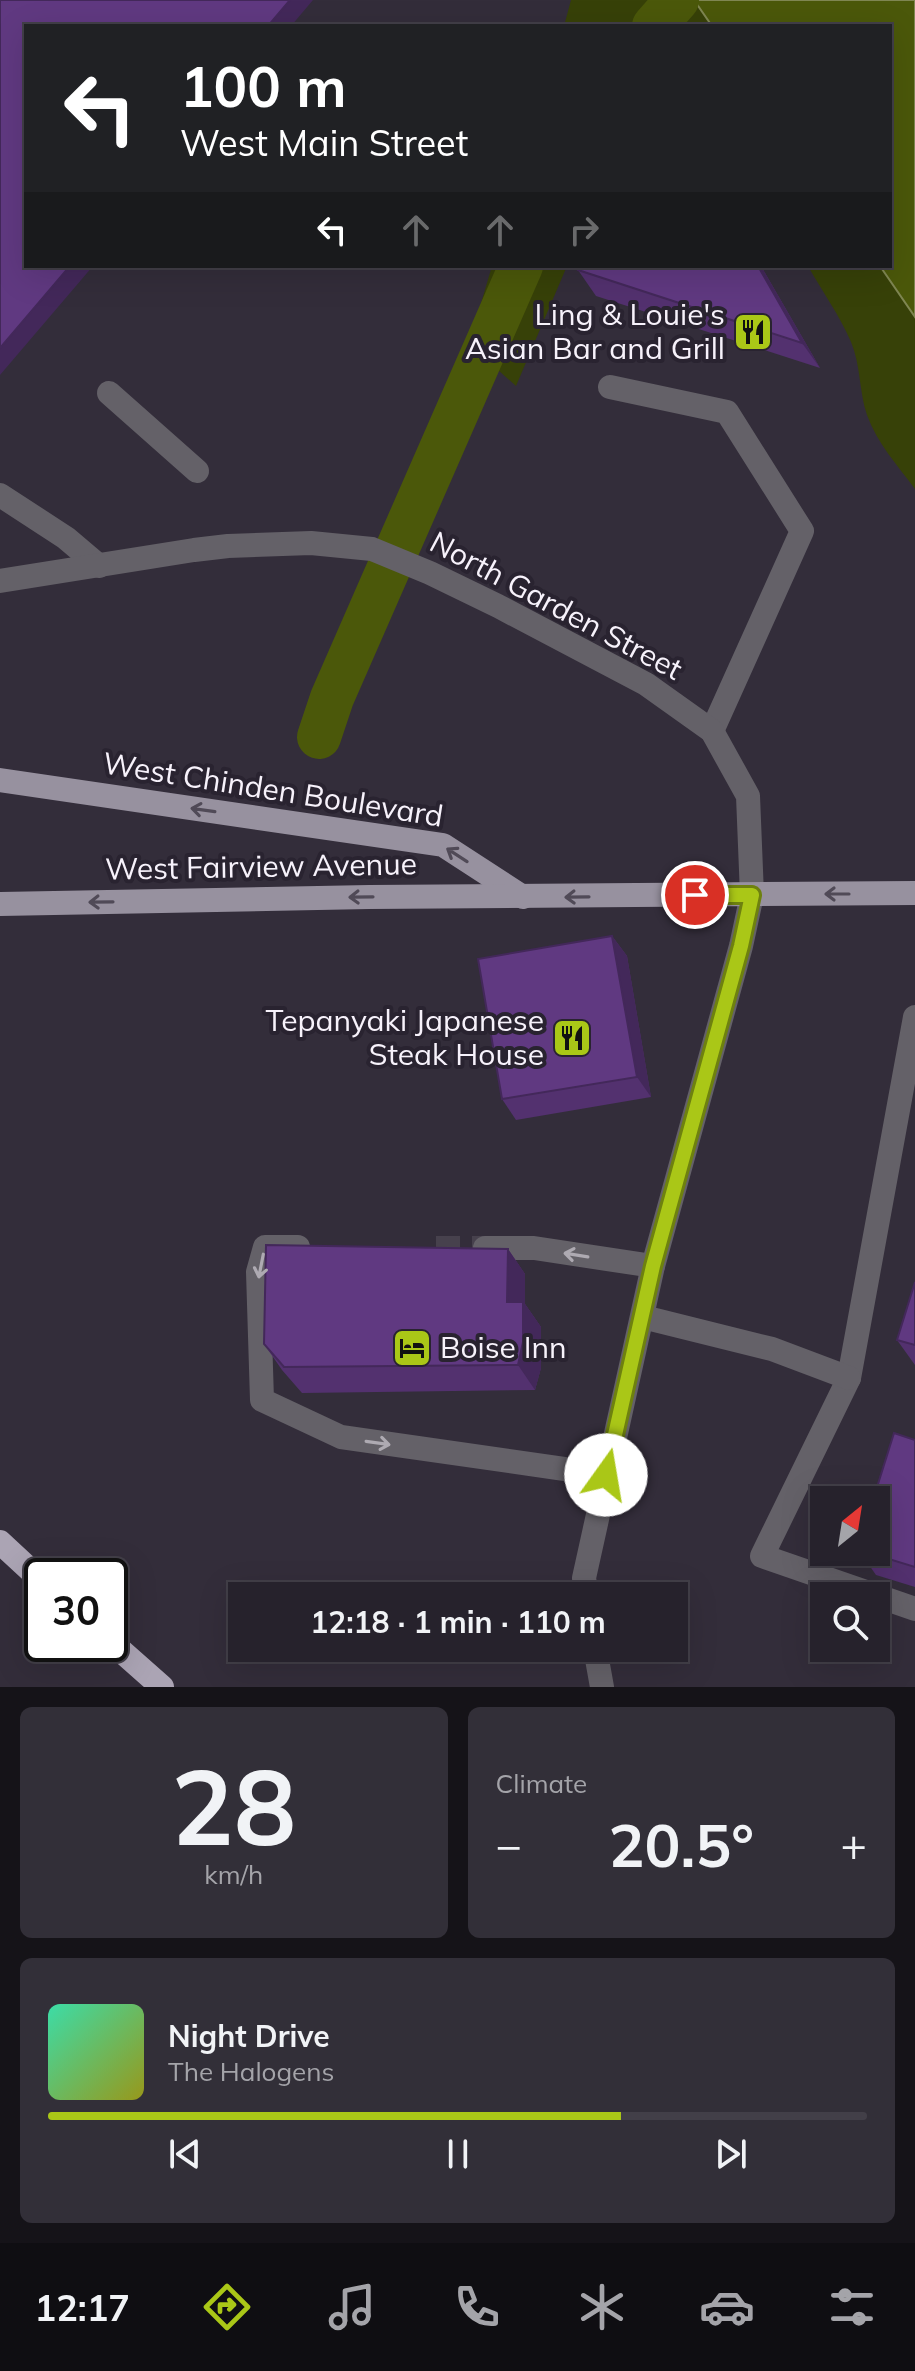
<!DOCTYPE html>
<html lang="en">
<head>
<meta charset="utf-8">
<style>
  body { margin:0; font-family:Mulish,sans-serif; background:#322f38; color:#f1f3f6; height:100vh; display:flex; flex-direction:column; font-size:30px; white-space:nowrap }
  * { box-sizing:border-box; margin:0 }
  p { font-size:26px; color:#a4a4a9 }
  .icon { flex:none; width:44px; height:44px; fill:none; stroke:currentColor; stroke-width:2; stroke-linecap:round; stroke-linejoin:round }
  .map { position:relative; height:1687px; overflow:hidden }
  .side { display:flex; flex-direction:column; gap:20px; padding:20px; background:#151318; flex:1 }
  .side>* { flex:none }
  .guide { position:absolute; left:24px; top:24px; width:868px; height:244px; border-radius:0px; box-shadow:0 8px 32px #0002,0 0 0 2px #423f48; background:#202124; color:#fff; overflow:hidden }
  .needle { width:52px; rotate:30deg }
  .controls { position:absolute; left:810px; top:1486px; display:grid; gap:16px }
  .controls a { display:grid; place-items:center; width:80px; height:80px; border-radius:0px; background:#26222c; box-shadow:0 8px 32px #0002,0 0 0 2px #423f48; font-size:40px }
  .speed { position:absolute; left:24px; top:1558px; display:flex; gap:16px; font-size:40px; font-weight:700; text-align:center }
  .speed>* { display:grid; place-content:center; width:104px; height:104px; border-radius:50%; background:#26222c; box-shadow:0 8px 32px #0002,0 0 0 2px #423f48; line-height:1 }
  .speed .limit { border:4px solid #111; border-radius:12px; background:#fff; color:#111 }
  .pin { position:absolute; display:grid; place-items:center; width:68px; height:68px; color:#fff; margin:-34px; border:4px solid #fff; border-radius:50%; box-shadow:0 2px 8px #0007 }
  .me { position:absolute; width:88px; margin:-44px; rotate:13deg; stroke-linejoin:round; filter:drop-shadow(0 0 6px #0008) }
  .turn { display:flex; align-items:center; gap:28px; height:168px; padding:0 24px; font-size:36px }
  .turn .icon { width:104px; height:104px; stroke-width:2.5 }
  .turn b { display:block; font-size:56px; line-height:68px }
  .lanes { display:flex; align-items:center; height:76px; padding:0 24px; background:#0003; justify-content:center; gap:40px; direction:ltr }
  .lanes .off { opacity:.35 }
  .big { font-size:60px; font-weight:700; line-height:1.1 }
  .side .card { flex:1; display:flex; flex-direction:column; justify-content:center; gap:12px; min-width:0; padding:0 28px; border-radius:12px; background:#322f38 }
  .side .dial { align-items:center; gap:0 }
  .dial b { font-size:104px; line-height:1 }
  .song { display:flex; align-items:center; gap:24px }
  .cover { width:96px; height:96px; border-radius:12px; background:linear-gradient(135deg,hsl(160 70% 55%),hsl(60 70% 35%)) }
  .played { height:8px; border-radius:4px; background:linear-gradient(90deg,#aac717 70%,#423f48 70%) }
  .keys { display:flex; justify-content:space-around; direction:ltr }
  .heat { display:flex; justify-content:space-between; align-items:center; font-size:44px; direction:ltr }
  .side .tiles { flex:1; display:grid; gap:20px; grid-template-columns:1fr 1fr }
  .card:last-child { grid-column:span 2 }
  .trip { position:absolute; left:228px; top:1582px; width:460px; height:80px; border-radius:0px; background:#26222c; box-shadow:0 8px 32px #0002,0 0 0 2px #423f48; font-weight:700; line-height:80px; text-align:center }
  .menu { display:flex; height:128px; justify-content:space-around; align-items:center; background:#0f0e12; color:#a4a4a9 }
  .menu .icon { width:56px; height:56px }
  .menu .active { color:#aac717 }
  .menu b { font-size:36px; color:#f1f3f6 }
  .map>svg:first-child { display:block }
</style>
</head>
<body>
<div class="map">
<svg width="915" height="1687" viewBox="0 0 915 1687">
  <rect width="100%" height="100%" fill="#332d3a"/>
  <g fill="#374108">
    <polygon points="571,0 694,0 712,26 564,26"/>
    <polygon points="492,266 567,266 516,386 469,344"/>
    <path d="M 808,266 L 880,266 L 915,317 L 915,489 C 898,466 877,443 867,415 C 859,392 861,366 851,342 C 840,316 822,291 808,266 Z"/>
  </g>
  <polygon fill="#4b580a" stroke="#7f8652" stroke-width="2" points="694,0 915,0 915,317 880,266 890,266 890,26 712,26"/>
  <g fill="none" stroke-linecap="round" stroke-linejoin="round">
    <g stroke="#4b580a" stroke-width="44">
      <polyline points="654,26 677,0"/>
      <polyline points="319,737 332,698 521,266"/>
    </g>
    <polyline stroke="#47414d" stroke-width="24" stroke-dasharray="24 12" stroke-linecap="butt" points="436,1248 485,1248"/>
    <g stroke="#646168" stroke-width="24">
      <polyline points="610,387 727,412 802,531 712,731"/>
      <polyline points="109,393 197,471"/>
      <polyline points="0,495 66,538 99,566"/>
      <polyline points="0,581 194,550 228,546 311,543 372,549 430,573 498,606 646,684 712,731 748,796 752,895 741,946 653,1266 584,1578 587,1596"/>
      <polyline points="915,1017 849,1378 762,1556 915,1609"/>
      <polyline points="298,1247 265,1247 258,1272 262,1400 341,1437 606,1475"/>
      <polyline points="485,1248 534,1248 653,1266"/>
      <polyline points="643,1317 772,1349 849,1378"/>
      <polyline points="595,1648 602,1687"/>
    </g>
    <g stroke="#97919f" stroke-width="24">
      <polyline points="0,780 443,845 523,897"/>
      <polyline points="0,904 369,897 915,893"/>
    </g>
    <g stroke="#aba4b4" stroke-width="24">
      <polyline points="0,1542 42,1581"/>
      <polyline points="110,1641 162,1687"/>
    </g>
  </g>
  <g fill="#53316f">
    <polygon points="761,266 820,368 596,296 578,270"/>
    <polygon points="612,936 627,956 651,1097 516,1120 502,1099"/>
    <polygon points="508,1249 525,1274 525,1304 541,1327 541,1368 535,1390 302,1393 282,1370 264,1344"/>
    <polygon points="915,1282 915,1365 897,1340"/>
    <polygon points="915,1440 915,1587 876,1575 860,1552 876,1552"/>
  </g>
  <g fill="#43285a">
    <polygon points="290,0 313,0 291,26 268,26"/>
    <polygon points="70,266 93,266 0,375 0,348"/>
    <polygon points="758,266 761,266 820,368 802,343"/>
    <polygon points="612,936 627,956 651,1097 637,1077"/>
    <polygon points="508,1249 525,1274 525,1304 541,1327 541,1368 535,1390 518,1365 507,1302"/>
  </g>
  <g fill="#603981" stroke="#43285a" stroke-width="2">
    <polygon points="0,0 290,0 268,26 26,26 26,266 70,266 0,348"/>
    <polygon points="579,266 758,266 802,343 578,270"/>
    <polygon points="612,936 637,1077 502,1099 478,959"/>
    <polygon points="266,1245 508,1249 507,1302 523,1302 523,1342 518,1365 284,1367 264,1344"/>
    <polygon points="915,1282 915,1345 897,1340"/>
    <polygon points="894,1433 915,1440 915,1567 866,1552 876,1552 876,1500 873,1500"/>
  </g>
  <defs><path id="oneway-shaft" d="M-6 0H5M1.5-3L5.5 0L1.5 3" fill="none" stroke-width="1.6" stroke-linecap="round" stroke-linejoin="round" transform="scale(2)"/></defs>
  <g stroke="#504a57">
    <use href="#oneway-shaft" transform="translate(203 810) rotate(-172)"/>
    <use href="#oneway-shaft" transform="translate(457 855) rotate(-147)"/>
    <use href="#oneway-shaft" transform="translate(837 894) rotate(180)"/>
    <use href="#oneway-shaft" transform="translate(361 897) rotate(179)"/>
    <use href="#oneway-shaft" transform="translate(577 897) rotate(179)"/>
    <use href="#oneway-shaft" transform="translate(101 902) rotate(179)"/>
  </g>
  <g stroke="#aeaab2">
    <use href="#oneway-shaft" transform="translate(576 1255) rotate(-171)"/>
    <use href="#oneway-shaft" transform="translate(261 1266) rotate(101)"/>
    <use href="#oneway-shaft" transform="translate(378 1443) rotate(8)"/>
  </g>
  <g fill="none" stroke-linecap="round" stroke-linejoin="round">
    <g stroke="#6e810f" stroke-width="20">
      <polyline id="route" points="606,1475 653,1266 741,946 752,895 695,895"/>
    </g>
    <use href="#route" stroke="#aac717" stroke-width="14"/>
  </g>
  <defs>
    <g id="restaurant-square" transform="scale(2)"><rect x="-9" y="-9" width="18" height="18" rx="4" fill="#aac717" stroke="#292330"/><path d="M-5-6h1v4h1v-4h1v4h1v-4h1v5L-1.5 .5V6h-2V.5L-5-1ZM5-6V6H3V1.5H1.5Q1.5-4 5-6Z" fill="#111"/></g>
    <g id="hotel-square" transform="scale(2)"><rect x="-9" y="-9" width="18" height="18" rx="4" fill="#aac717" stroke="#292330"/><path d="M-6-4.5h1.5V1H6V5H4.5V3h-9V5H-6ZM-4 0a1.8 1.8 0 1 1 3.6 0ZM.5 0V-2.5h3Q6-2.5 6 0Z" fill="#111"/></g>
  </defs>
  <g fill-rule="evenodd">
    <use href="#restaurant-square" x="753" y="332"/>
    <use href="#restaurant-square" x="572" y="1038"/>
    <use href="#hotel-square" x="412" y="1348"/>
  </g>
  <g text-anchor="middle" stroke-width="8" stroke-linejoin="round" paint-order="stroke">
    <g font-size="30" fill="#f7f2fb" stroke="#292330" text-anchor="end">
      <text x="725" y="325">Ling &amp; Louie's<tspan x="725" dy="34">Asian Bar and Grill</tspan></text>
      <text x="544" y="1031">Tepanyaki Japanese<tspan x="544" dy="34">Steak House</tspan></text>
      <text x="440" y="1358" text-anchor="start">Boise Inn</text>
    </g>
    <g font-size="30" fill="#f7f2fb" stroke="#292330">
      <text transform="translate(556 606) rotate(28)" y="10">North Garden Street</text>
      <text transform="translate(273 790) rotate(9)" y="10">West Chinden Boulevard</text>
      <text transform="translate(261 867) rotate(-1)" y="10">West Fairview Avenue</text>
    </g>
  </g>
</svg>
<div class="controls">
<a><svg class="needle" viewBox="-14 -14 28 28"><path d="M0-13l5 13h-10z" fill="#e53935"/><path d="M0 13l5-13h-10z" fill="#a4a4a9"/></svg></a>
<a><svg class="icon" aria-label="search" viewBox="0 0 24 24"><circle cx="10" cy="10" r="6"/><path d="M15 15l6 6"/></svg></a>
</div>
<div class="speed"><div class="limit">30</div></div>
<div class="pin" style="left:695px;top:895px;background:#d93025"><svg class="icon" aria-label="arrive" viewBox="0 0 24 24"><path d="M6 21V4h12l-3 4 3 4H6"/></svg></div>
<svg class="me" style="left:606px;top:1475px" viewBox="-20 -20 40 40"><circle r="19" fill="#fff"/><path d="M0-13L10 11 0 6-10 11z" fill="#aac717"/></svg>
<div class="trip">12:18 · 1 min · 110 m</div>
<div class="guide">
<div class="turn"><svg class="icon" aria-label="left" viewBox="0 0 24 24"><path d="M17 20v-9H6M10 6l-5 5 5 5"/></svg><div><b>100 m</b>West Main Street</div></div>
<div class="lanes"><svg class="icon" aria-label="left" viewBox="0 0 24 24"><path d="M17 20v-9H6M10 6l-5 5 5 5"/></svg><svg class="icon off" aria-label="ahead" viewBox="0 0 24 24"><path d="M12 20V5M6 11l6-6 6 6"/></svg><svg class="icon off" aria-label="ahead" viewBox="0 0 24 24"><path d="M12 20V5M6 11l6-6 6 6"/></svg><svg class="icon off" aria-label="right" viewBox="0 0 24 24"><path d="M7 20v-9h11M14 6l5 5-5 5"/></svg></div>
</div>
</div>
<section class="side">
<div class="tiles">
<div class="card dial"><b>28</b><p>km/h</p></div>
<div class="card"><p>Climate</p>
<div class="heat"><a>−</a><b class="big">20.5°</b><a>+</a></div>
</div>
<div class="card">
<div class="song"><i class="cover"></i><div><b>Night Drive</b><p>The Halogens</p></div></div>
<div class="played"></div>
<div class="keys"><svg class="icon" aria-label="previous" viewBox="0 0 24 24"><path d="M18 5L8 12l10 7zM5 5v14"/></svg><svg class="icon" aria-label="pause" viewBox="0 0 24 24"><path d="M8 5v14M16 5v14"/></svg><svg class="icon" aria-label="next" viewBox="0 0 24 24"><path d="M6 5l10 7-10 7zM19 5v14"/></svg></div>
</div>
</div>
</section>
<nav class="menu">
<b>12:17</b>
<svg class="icon active" aria-label="directions" viewBox="0 0 24 24"><path d="M12 3l9 9-9 9-9-9zM9 14v-3h6M13 9l2 2-2 2"/></svg>
<svg class="icon" aria-label="music" viewBox="0 0 24 24"><path d="M9 18V5l10-2v13"/><circle cx="6" cy="18" r="3"/><circle cx="16" cy="16" r="3"/></svg>
<svg class="icon" aria-label="phone" viewBox="0 0 24 24"><path d="M5 4h4l2 5-3 2q2 4 5 5l2-3 5 2v4C11 20 4 13 5 4z"/></svg>
<svg class="icon" aria-label="climate" viewBox="0 0 24 24"><path d="M12 3v18M4 7l16 10M4 17L20 7"/></svg>
<svg class="icon" aria-label="car" viewBox="0 0 24 24"><path d="M5 17H2v-5l4-1 3-4h7l3 4 3 1v5h-3M9 17h6M6 11h13"/><circle cx="7" cy="17" r="2"/><circle cx="17" cy="17" r="2"/></svg>
<svg class="icon" aria-label="filters" viewBox="0 0 24 24"><path d="M4 7h16M4 17h16"/><circle cx="9" cy="7" r="2"/><circle cx="15" cy="17" r="2"/></svg>
</nav>
</body>
</html>
